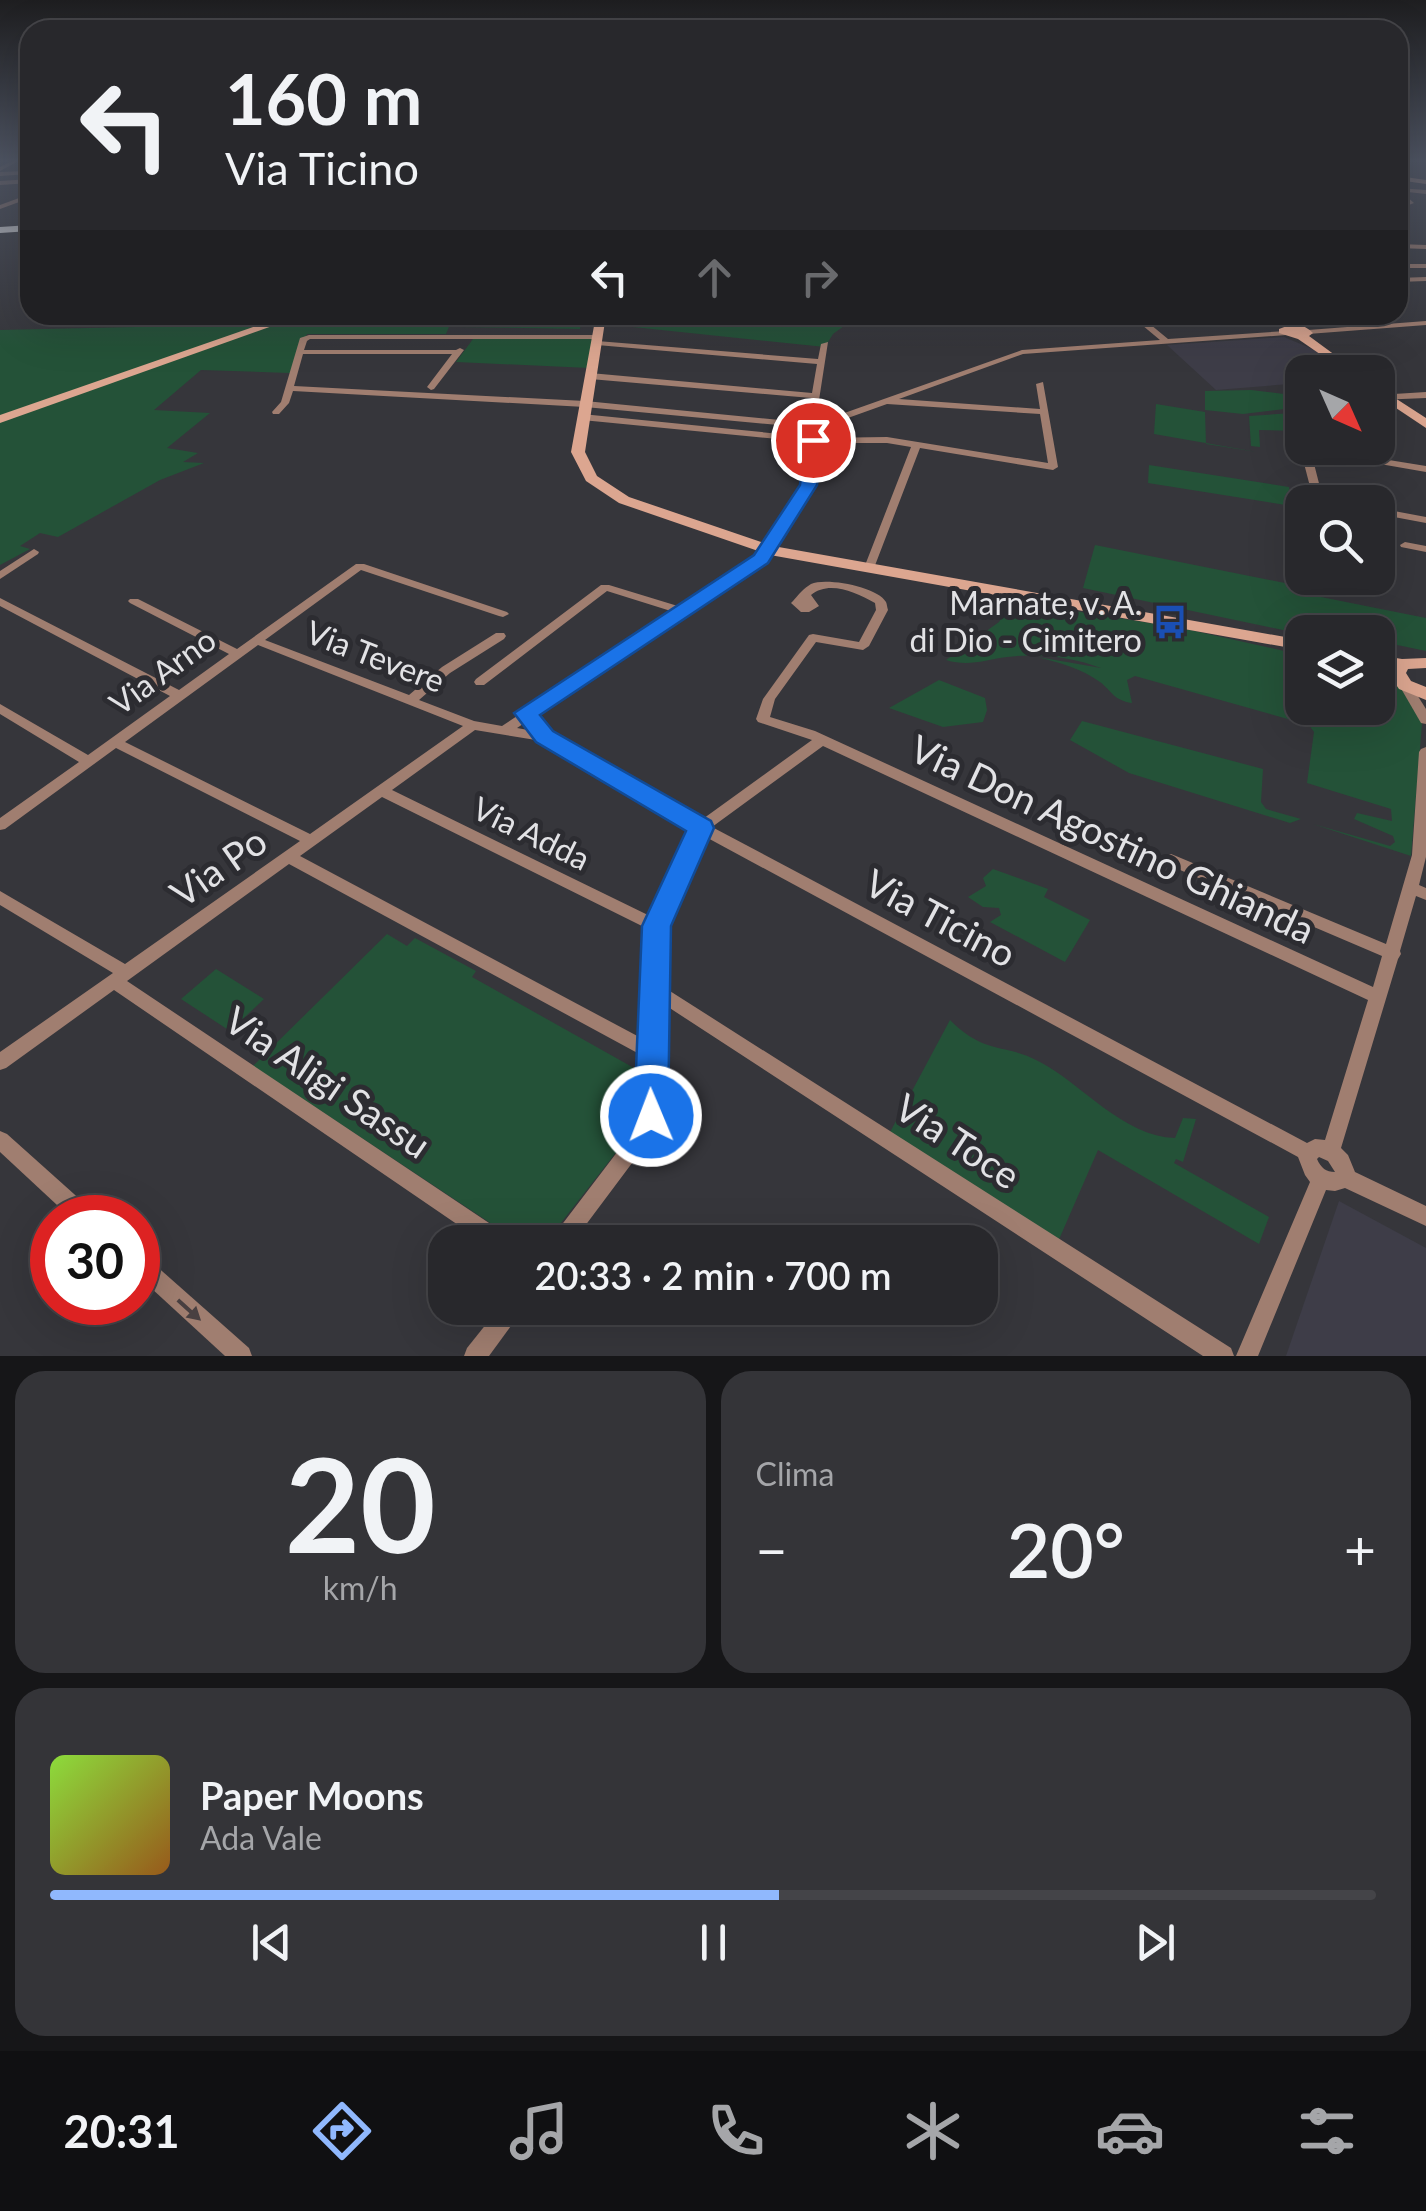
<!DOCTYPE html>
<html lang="it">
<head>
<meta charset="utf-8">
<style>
  body { margin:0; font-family:Lato,sans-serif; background:#343438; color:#f1f3f6; height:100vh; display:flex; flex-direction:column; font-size:38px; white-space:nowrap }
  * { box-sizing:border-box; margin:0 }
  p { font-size:32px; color:#a5a6a9 }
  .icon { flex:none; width:55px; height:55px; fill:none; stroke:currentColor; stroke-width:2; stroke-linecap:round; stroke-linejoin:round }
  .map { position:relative; height:1356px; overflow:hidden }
  .sheet { display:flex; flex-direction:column; gap:15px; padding:15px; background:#161618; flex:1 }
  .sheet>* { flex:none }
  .top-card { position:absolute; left:20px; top:20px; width:1388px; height:305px; border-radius:30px; box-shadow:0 10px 40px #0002,0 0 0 2px #444448; background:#28282c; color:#f1f3f6; overflow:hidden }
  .needle { width:65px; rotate:135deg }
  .tools { position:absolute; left:1285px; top:355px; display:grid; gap:20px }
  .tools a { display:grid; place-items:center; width:110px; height:110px; border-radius:20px; background:#28282c; box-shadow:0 10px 40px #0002,0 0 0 2px #444448; font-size:50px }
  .speed { position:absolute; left:30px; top:1195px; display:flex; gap:20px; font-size:50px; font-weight:700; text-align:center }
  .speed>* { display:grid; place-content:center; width:130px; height:130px; border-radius:50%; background:#28282c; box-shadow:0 10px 40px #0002,0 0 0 2px #444448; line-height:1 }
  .speed .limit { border:15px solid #d22; background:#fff; color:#111 }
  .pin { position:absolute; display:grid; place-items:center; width:85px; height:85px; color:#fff; margin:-42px; border:5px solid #fff; border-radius:50%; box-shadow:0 2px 10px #0007 }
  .me { position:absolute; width:110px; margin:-55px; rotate:359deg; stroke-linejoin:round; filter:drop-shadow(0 0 8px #0008) }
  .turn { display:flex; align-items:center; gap:35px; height:210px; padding:0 40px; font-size:45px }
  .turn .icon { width:130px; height:130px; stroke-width:2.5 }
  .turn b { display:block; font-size:70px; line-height:85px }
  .lanes { display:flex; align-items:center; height:95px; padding:0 40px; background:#0003; justify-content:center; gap:50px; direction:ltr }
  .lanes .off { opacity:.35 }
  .big { font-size:75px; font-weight:600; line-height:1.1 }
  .sheet .card { flex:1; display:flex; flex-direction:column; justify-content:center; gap:15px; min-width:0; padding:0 35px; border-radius:30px; background:#343438 }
  .sheet .dial { align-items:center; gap:0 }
  .dial b { font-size:130px; line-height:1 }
  .song { display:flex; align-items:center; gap:30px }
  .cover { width:120px; height:120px; border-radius:15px; background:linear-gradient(135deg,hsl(90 70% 55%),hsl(30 70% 35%)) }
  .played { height:10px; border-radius:5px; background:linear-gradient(90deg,#90b8fd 55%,#444448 55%) }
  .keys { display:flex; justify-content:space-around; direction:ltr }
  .heat { display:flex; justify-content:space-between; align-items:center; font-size:55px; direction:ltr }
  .sheet .tiles { flex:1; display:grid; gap:15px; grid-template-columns:1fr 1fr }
  .card:last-child { grid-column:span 2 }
  .trip { position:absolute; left:428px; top:1225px; width:570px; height:100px; border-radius:30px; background:#28282c; box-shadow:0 10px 40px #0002,0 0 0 2px #444448; font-weight:600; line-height:100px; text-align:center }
  .dock { display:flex; height:160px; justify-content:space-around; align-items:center; background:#101012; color:#a5a6a9 }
  .dock .icon { width:70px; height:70px }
  .dock .current { color:#90b8fd }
  .dock b { font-size:45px; color:#f1f3f6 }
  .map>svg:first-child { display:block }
</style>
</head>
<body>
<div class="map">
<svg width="1426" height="1356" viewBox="0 0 1426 1356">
  <rect width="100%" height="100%" fill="#36363b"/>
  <g fill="#3e3d48">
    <polygon points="1284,337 1322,353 1343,369 1293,369 1302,383 1216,390 1167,345"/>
    <polygon points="1339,1201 1426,1248 1426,1356 1286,1356"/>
  </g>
  <g fill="#245238">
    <polygon points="148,315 454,315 446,334 307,334 290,373 201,370 154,410 210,413 167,448 198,453 183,462 204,463 160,480 58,537 40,533 20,546 30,549 0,565 0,330 135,327"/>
    <polygon points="462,315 583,315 580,329 459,327"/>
    <polygon points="606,315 859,315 833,334 825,347 604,324"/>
    <polygon points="594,338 589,368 456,362 473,339"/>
    <polygon points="1251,390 1300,396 1302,407 1243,414 1205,410 1205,391"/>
    <polygon points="1156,404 1205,412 1206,444 1257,452 1154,434"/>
    <polygon points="1293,413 1299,431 1259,430 1260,447 1251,446 1249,416"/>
    <polygon points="1149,465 1289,487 1292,506 1148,483"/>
    <polygon points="1095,545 1305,587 1306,594 1426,618 1426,651 1378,641 1378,632 1335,632 1306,627 1302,634 1083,588"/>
    <path d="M 1011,601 L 1181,628 L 1302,655 L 1302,708 L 1378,708 L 1378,673 C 1399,683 1419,699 1422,724 L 1411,856 L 1313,824 L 1390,846 L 1395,842 L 1393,836 L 1354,819 L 1357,813 L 1392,821 L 1391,809 L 1307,783 L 1314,732 L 1309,725 L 1135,676 L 1127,680 L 1132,703 C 1113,700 1113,692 1100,682 C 1081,668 1059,663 1038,657 L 1101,668 C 1072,657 1039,653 1007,657 C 984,660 969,667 946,660 L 999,622 Z"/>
    <polygon points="939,680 985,698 987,710 983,722 943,727 889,708"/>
    <polygon points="1082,721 1263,769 1261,802 1266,809 1301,819 1290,823 1129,773 1070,740"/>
    <polygon points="993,869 1048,889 1044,897 1090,920 1065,962 990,922 1001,915 999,908 983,907 968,897 986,886 983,878"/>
    <polygon points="387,934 407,946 415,938 476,971 472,977 634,1068 639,1123 546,1242 519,1242 253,1066"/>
    <polygon points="216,969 264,999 230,1031 181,999"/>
    <path d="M 950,1020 C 986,1056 1003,1042 1040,1062 C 1082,1084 1124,1137 1175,1138 L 1183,1118 L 1196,1119 L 1183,1162 L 1176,1159 L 1174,1163 L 1269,1217 L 1259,1244 L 1098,1150 L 1057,1244 L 889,1134 Z"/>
  </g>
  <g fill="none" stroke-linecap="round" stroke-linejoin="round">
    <g fill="#a07e70" fill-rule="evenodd">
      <polygon points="16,159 22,159 0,171 0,167"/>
      <polygon points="27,171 29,174 0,176 0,172"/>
      <polygon points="30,179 30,183 0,185 0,181"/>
      <polygon points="1398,188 1426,190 1426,194 1408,192 1406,196 1414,203 1398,209 1398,205 1407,202 1400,196 1403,191 1398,190"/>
      <polygon points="30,194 30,198 0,209 0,205"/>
      <polygon points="1398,244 1426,245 1426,249 1398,248"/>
      <rect x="1398" y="264" width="28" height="4"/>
      <polygon points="1426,277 1426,281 1398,282 1398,278"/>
      <path d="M 1130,315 L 1139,315 L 1168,339 L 1286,331 L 1290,333 L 1286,335 L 1023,354 L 899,399 L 1040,409 L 1036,384 L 1043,382 L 1058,467 L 1053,470 L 920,448 L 874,568 L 869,571 L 864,568 L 911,447 L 887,443 L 818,443 L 813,485 L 765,561 L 517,728 L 550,734 L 700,821 L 812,740 L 758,722 L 756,719 L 763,699 L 809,635 L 813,634 L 859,642 L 876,610 L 875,603 C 855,592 829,580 811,595 L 819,606 L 809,612 L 801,612 L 791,603 L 793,601 C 798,595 804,588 811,584 C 826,577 878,587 886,602 C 887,604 887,607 888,610 L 869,646 L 863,650 L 816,642 L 775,699 L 770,717 L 815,731 L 1373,987 L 1382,956 L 1166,864 L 1163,860 L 1166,856 L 1171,854 L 1176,856 L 1386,944 L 1412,855 L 1419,752 L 1421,749 L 1426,747 L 1426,857 L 1419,885 L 1426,888 L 1426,900 L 1416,896 L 1400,951 L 1401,954 L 1398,959 L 1341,1148 L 1348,1155 L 1355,1172 L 1426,1206 L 1426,1226 L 1345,1188 L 1335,1191 L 1326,1190 L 1258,1356 L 1236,1356 L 1310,1182 L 1305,1175 L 1298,1157 L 704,836 L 664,926 L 662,986 L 1231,1348 L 1234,1356 L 1203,1356 L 662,1003 L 658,1125 L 656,1131 L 573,1242 L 551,1242 L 554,1235 L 640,1122 L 643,1056 L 289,864 L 127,981 L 507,1235 L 510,1242 L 483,1242 L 114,990 L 6,1068 L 0,1070 L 0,1052 L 113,973 L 0,905 L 0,891 L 125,964 L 300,841 L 116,748 L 5,829 L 0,830 L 0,818 L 79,762 L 0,714 L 0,704 L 88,755 L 170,696 L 0,606 L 0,598 L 179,690 L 229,654 L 130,603 L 128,601 L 130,599 L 138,599 L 237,649 L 356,564 L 364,564 L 507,612 L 509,614 L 503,617 L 499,616 L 361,570 L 265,640 L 409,695 L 442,667 L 496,633 L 504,633 L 506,636 L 504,639 L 450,673 L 419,700 L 474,721 L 502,726 L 674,612 L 607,591 L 484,685 L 476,685 L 474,682 L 476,679 L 601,585 L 609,585 L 681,607 L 757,557 L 803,485 L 809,442 L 582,420 L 578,417 L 582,414 L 810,437 L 811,428 L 585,407 L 293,391 L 289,403 L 279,414 L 273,414 L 272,412 L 281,402 L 300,338 L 309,335 L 600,335 L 600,339 L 310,339 L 307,341 L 304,350 L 456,350 L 460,348 L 464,350 L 434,389 L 431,390 L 427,387 L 452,354 L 303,354 L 294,386 L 585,401 L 811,423 L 809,413 L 811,398 L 590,379 L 586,376 L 590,373 L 812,393 L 817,364 L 597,345 L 593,343 L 597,341 L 818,359 L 821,344 L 828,342 L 817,413 L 819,422 L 1022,350 L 1160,340 ZM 887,404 L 1040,414 L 1048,463 L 887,437 L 819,438 L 820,428 ZM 258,645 L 463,726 L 310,834 L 125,742 ZM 475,730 L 542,741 L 693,830 L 652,917 L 392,790 ZM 823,746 L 1368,1000 L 1325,1140 L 1315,1139 L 1307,1143 L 712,827 ZM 382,797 L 648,929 L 646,984 L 644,988 L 645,991 L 643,1039 L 300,856 ZM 1319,1157 L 1328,1161 L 1335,1172 C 1326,1172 1321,1168 1317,1159 Z"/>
      <polygon points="1426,321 1426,325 1308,334 1304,332 1308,330"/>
      <polygon points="1426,392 1426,398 1378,400 1378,395"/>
      <polygon points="1302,410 1302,436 1297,433 1298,413"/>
      <polygon points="1302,446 1426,466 1426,472 1311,452 1323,499 1328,502 1314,502 1300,448"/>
      <polygon points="1378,508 1426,517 1426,523 1378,514"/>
      <polygon points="1405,542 1426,546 1426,552 1401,547 1400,545"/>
      <polygon points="34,549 39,552 38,554 0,579 0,571"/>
      <polygon points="1405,681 1409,682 1426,709 1426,724 1421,723 1399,685"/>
      <polygon points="0,1131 7,1134 93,1211 96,1218 71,1218 0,1152"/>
      <polygon points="138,1253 145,1256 249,1348 252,1356 225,1356 138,1276"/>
      <polygon points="499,1308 523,1308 519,1315 489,1356 464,1356 467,1348"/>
    </g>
    <g fill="#dca690" fill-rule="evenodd">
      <polygon points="1398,176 1426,180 1426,184 1398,180"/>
      <polygon points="288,315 303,315 0,423 0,415"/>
      <polygon points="596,315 606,315 585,452 597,476 629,497 773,546 1302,640 1302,650 770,555 619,503 586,481 571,452"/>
      <path d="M 1280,315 L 1290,315 C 1297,325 1305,325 1313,333 L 1309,336 L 1358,372 L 1346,372 L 1298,339 L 1279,333 L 1279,329 L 1287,326 Z"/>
      <polygon points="1378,387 1426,418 1426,428 1378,396"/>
      <polygon points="1378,655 1402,659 1426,658 1426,668 1408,669 1406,673 1411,681 1426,687 1426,700 1399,689 1388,673 1391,668 1378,665"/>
    </g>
    <polygon fill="#f6f6f6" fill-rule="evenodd" points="30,225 30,231 0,233 0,227"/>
  </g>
  <defs><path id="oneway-solid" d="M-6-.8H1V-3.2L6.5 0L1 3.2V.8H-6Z" transform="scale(2.5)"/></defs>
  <use fill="#494041" href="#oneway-solid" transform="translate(189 1310) rotate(42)"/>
  <linearGradient id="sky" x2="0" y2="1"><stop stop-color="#1e1e20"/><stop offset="0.46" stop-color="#4c5260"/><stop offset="1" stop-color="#4c5260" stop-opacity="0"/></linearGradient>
  <rect width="1426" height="348" fill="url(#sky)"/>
  <polygon fill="#1a73e8" stroke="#114b97" stroke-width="2.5" points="813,435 822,440 817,485 768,563 540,715 553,731 711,821 714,828 671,926 668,1116 663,1127 651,1132 639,1127 634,1116 642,926 686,831 536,742 514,713 754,555 800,485 805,440"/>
  <defs>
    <g id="bus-bare" transform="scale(2.7)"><path d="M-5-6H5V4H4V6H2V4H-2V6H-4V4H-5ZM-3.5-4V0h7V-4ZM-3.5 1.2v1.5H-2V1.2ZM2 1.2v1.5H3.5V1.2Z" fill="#1a4fb4" stroke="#2c2c31" stroke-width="2.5" paint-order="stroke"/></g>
  </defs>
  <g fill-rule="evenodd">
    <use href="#bus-bare" x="1170" y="622"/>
  </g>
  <g text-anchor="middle" stroke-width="10" stroke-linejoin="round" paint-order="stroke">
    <g font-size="32" fill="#e2e2e5" stroke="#2c2c31" text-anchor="end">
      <text x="1142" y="615">Marnate, v. A.<tspan x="1142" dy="37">di Dio - Cimitero</tspan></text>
    </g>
    <g font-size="32" fill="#e2e2e5" stroke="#2c2c31">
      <text transform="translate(375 657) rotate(21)" y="11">Via Tevere</text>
      <text transform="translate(163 672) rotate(-36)" y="11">Via Arno</text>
      <text transform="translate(531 834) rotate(26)" y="11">Via Adda</text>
    </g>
    <g font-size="38" fill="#e2e2e5" stroke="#2c2c31">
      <text transform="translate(1112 840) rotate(25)" y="13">Via Don Agostino Ghianda</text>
      <text transform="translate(219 868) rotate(-35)" y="13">Via Po</text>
      <text transform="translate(940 919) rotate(28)" y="13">Via Ticino</text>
      <text transform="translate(327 1083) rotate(34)" y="13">Via Aligi Sassu</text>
      <text transform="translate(957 1142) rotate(33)" y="13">Via Toce</text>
    </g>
  </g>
</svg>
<div class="tools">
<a><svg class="needle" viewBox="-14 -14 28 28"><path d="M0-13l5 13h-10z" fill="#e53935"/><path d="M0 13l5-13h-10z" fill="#a5a6a9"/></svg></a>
<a><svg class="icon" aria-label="search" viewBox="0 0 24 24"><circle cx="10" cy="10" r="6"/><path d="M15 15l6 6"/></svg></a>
<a><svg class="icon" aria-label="layers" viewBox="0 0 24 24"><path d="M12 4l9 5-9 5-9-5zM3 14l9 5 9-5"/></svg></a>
</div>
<div class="speed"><div class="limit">30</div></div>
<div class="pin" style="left:813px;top:440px;background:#d93025"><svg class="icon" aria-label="arrive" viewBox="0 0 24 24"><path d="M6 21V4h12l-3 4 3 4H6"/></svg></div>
<svg class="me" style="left:651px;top:1116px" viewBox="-20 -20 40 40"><circle r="17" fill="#1a73e8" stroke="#fff" stroke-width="3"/><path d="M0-11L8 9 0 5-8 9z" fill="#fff"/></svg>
<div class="trip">20:33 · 2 min · 700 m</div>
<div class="top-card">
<div class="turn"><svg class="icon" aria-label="left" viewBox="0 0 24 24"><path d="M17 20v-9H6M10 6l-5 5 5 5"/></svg><div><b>160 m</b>Via Ticino</div></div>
<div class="lanes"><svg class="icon" aria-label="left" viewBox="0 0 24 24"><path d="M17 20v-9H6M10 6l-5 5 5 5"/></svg><svg class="icon off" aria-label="ahead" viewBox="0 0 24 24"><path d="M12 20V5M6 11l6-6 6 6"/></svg><svg class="icon off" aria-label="right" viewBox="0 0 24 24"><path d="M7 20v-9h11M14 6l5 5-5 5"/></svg></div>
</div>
</div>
<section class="sheet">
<div class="tiles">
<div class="card dial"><b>20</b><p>km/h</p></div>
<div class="card"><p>Clima</p>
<div class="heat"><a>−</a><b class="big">20°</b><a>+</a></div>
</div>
<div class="card">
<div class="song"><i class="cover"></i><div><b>Paper Moons</b><p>Ada Vale</p></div></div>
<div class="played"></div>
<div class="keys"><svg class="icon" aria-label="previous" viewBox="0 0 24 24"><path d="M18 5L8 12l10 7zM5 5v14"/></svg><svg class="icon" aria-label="pause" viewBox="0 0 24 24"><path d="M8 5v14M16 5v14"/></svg><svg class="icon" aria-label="next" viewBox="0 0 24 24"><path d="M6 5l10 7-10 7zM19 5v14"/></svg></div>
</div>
</div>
</section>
<nav class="dock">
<b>20:31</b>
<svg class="icon current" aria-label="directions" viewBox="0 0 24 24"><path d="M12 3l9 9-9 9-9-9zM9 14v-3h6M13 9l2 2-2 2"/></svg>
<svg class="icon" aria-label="music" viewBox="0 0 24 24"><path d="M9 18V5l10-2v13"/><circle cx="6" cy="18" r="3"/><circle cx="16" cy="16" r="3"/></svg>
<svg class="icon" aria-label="phone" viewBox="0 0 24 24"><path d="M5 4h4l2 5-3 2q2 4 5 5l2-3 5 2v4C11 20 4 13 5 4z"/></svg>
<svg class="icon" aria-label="climate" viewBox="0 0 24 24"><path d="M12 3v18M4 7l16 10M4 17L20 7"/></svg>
<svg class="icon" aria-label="car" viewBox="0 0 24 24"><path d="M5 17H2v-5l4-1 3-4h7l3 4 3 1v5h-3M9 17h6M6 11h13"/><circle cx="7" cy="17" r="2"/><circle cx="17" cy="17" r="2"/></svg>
<svg class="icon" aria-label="filters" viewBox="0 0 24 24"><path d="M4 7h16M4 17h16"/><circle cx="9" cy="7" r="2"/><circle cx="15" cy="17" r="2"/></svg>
</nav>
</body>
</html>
